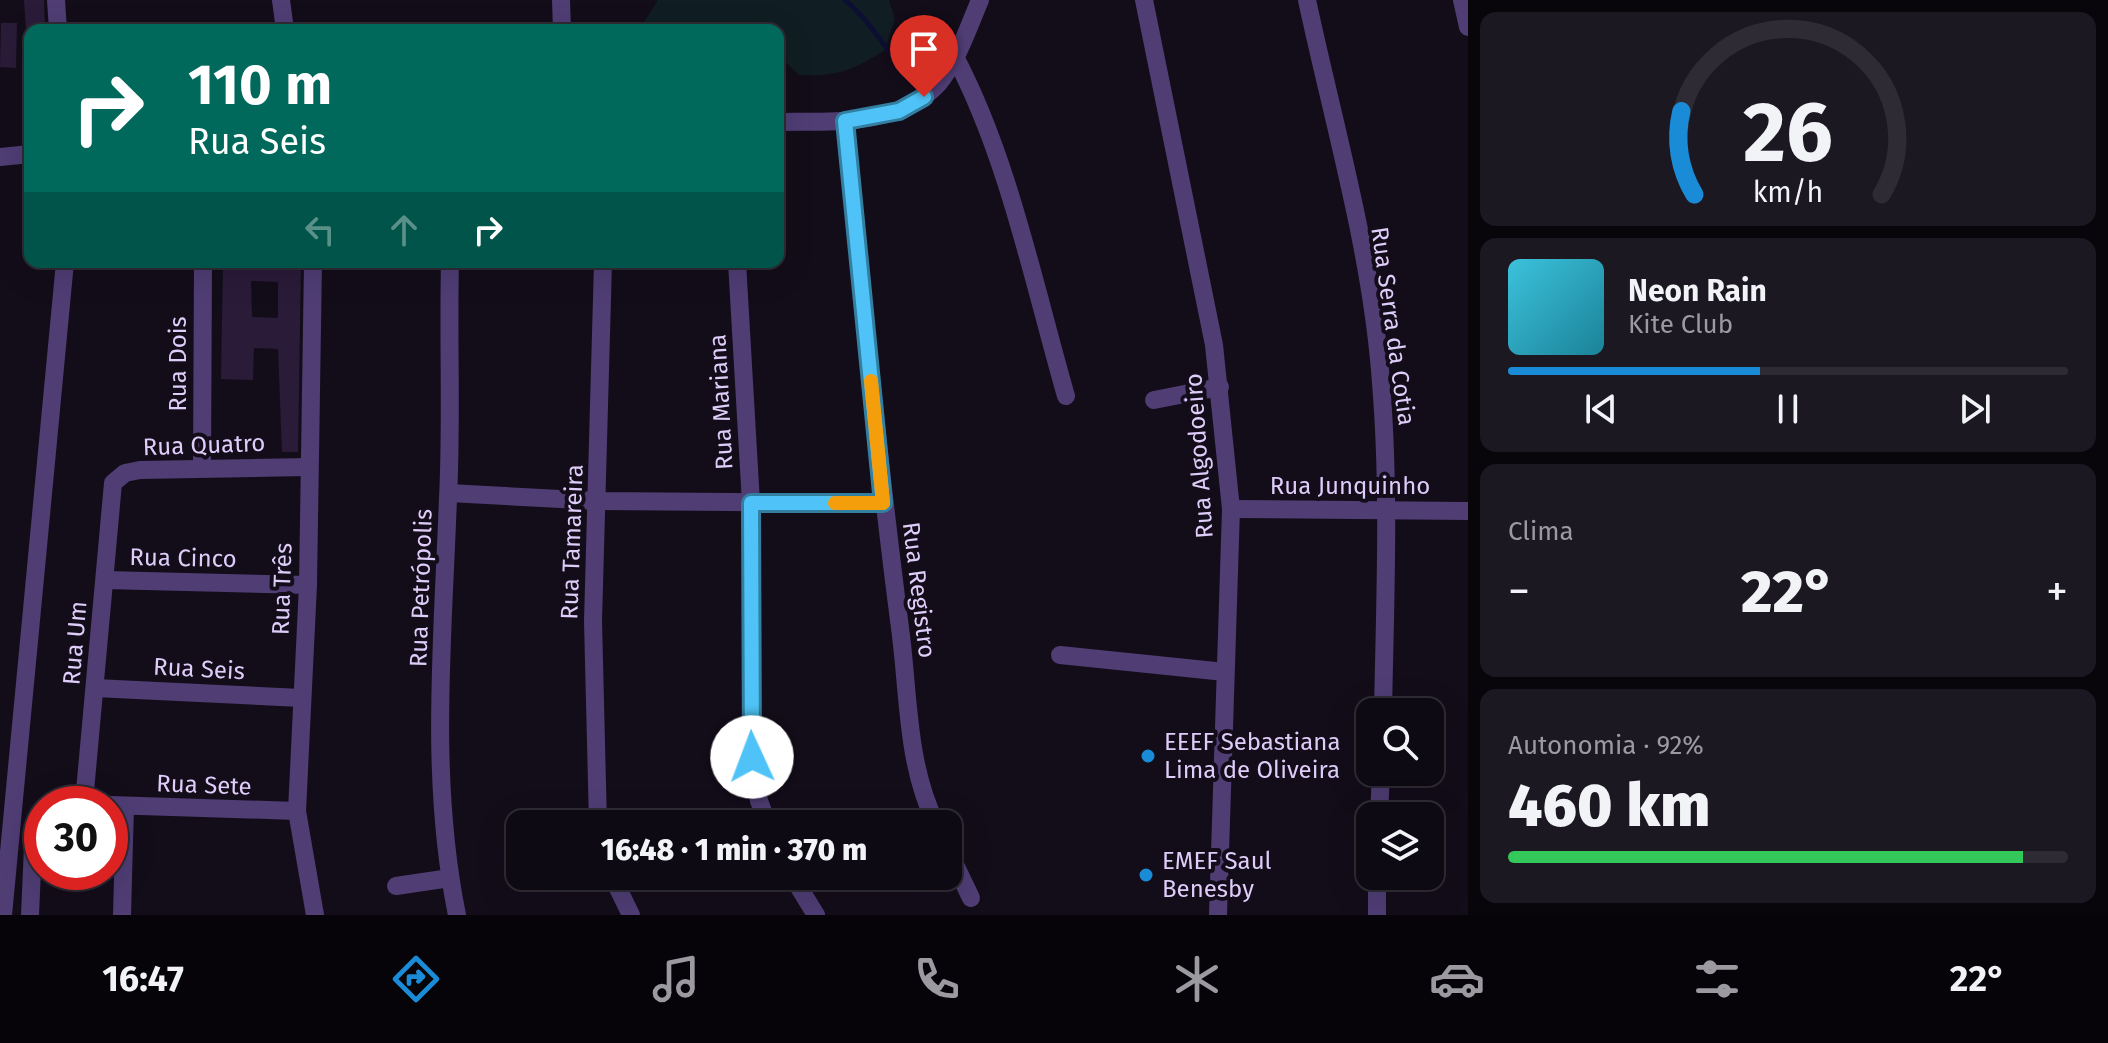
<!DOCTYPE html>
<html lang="pt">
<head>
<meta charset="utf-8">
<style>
  body { margin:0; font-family:"Fira Sans",sans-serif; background:#1c1822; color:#f1f3f6; height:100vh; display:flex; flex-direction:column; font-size:30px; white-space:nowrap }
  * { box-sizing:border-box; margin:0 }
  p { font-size:26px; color:#9b9aa0 }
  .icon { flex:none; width:44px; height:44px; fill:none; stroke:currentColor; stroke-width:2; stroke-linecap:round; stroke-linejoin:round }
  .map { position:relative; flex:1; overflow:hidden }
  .drawer { display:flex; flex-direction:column; gap:12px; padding:12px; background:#08060b; width:640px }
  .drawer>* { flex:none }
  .guide { position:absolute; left:24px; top:24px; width:760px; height:244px; border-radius:16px; box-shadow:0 8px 32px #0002,0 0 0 2px #2e2b34; background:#00695c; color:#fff; overflow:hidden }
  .tools { position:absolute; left:1356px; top:698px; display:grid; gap:16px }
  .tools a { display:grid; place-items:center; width:88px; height:88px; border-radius:16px; background:#0e0a14; box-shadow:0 8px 32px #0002,0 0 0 2px #2e2b34; font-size:40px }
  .speed { position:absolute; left:24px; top:786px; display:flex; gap:16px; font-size:40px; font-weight:700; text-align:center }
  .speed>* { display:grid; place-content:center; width:104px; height:104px; border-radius:50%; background:#0e0a14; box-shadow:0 8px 32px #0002,0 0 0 2px #2e2b34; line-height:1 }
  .speed .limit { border:12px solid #d22; background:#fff; color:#111 }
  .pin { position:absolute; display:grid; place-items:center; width:68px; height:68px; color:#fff; margin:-82px -34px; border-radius:50% 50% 50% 0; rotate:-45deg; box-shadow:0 0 8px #0007 }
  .pin .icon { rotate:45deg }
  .me { position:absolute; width:88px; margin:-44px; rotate:358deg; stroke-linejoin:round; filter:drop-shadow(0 0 6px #0008) }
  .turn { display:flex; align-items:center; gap:28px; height:168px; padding:0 32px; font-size:36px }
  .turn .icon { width:104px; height:104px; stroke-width:2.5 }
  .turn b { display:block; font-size:56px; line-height:68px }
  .lanes { display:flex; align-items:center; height:76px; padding:0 32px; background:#0003; justify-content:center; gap:40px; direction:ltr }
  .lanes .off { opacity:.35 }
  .big { font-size:60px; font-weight:800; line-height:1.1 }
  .drawer .card { flex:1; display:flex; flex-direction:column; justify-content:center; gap:12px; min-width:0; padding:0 28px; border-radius:16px; background:#1c1822 }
  .drawer .dial { align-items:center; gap:0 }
  .dial svg { height:208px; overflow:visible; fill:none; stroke:#2e2b34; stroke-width:7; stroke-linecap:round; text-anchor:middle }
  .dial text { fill:#f1f3f6; stroke:none }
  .song { display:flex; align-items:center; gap:24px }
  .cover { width:96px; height:96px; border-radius:12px; background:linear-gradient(135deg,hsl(190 70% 55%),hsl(190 70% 35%)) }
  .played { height:8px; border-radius:4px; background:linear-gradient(90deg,#198bd7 45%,#2e2b34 45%) }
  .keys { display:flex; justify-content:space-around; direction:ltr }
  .heat { display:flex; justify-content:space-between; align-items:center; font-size:44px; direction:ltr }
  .charge { height:12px; border-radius:6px; background:linear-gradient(90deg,#34c759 92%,#2e2b34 0) }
  .trip { position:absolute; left:506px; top:810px; width:456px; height:80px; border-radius:16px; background:#0e0a14; box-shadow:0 8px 32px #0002,0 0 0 2px #2e2b34; font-weight:800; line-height:80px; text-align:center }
  .tabs { display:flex; height:128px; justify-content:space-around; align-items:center; background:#060408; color:#9b9aa0 }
  .tabs .icon { width:56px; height:56px }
  .tabs .on { color:#198bd7 }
  .tabs b { font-size:36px; color:#f1f3f6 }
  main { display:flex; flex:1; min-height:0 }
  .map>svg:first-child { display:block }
</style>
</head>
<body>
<main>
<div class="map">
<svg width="1468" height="915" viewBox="0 0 1468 915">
  <rect width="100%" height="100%" fill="#130d1a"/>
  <path fill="#101e23" d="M 658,0 L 889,0 L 895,19 L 885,50 C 853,70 837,77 799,75 L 778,55 L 778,30 L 730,26 L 722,30 L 639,30 Z"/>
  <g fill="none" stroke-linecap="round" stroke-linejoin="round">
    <path stroke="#0d0f32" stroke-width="5" d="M 845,0 C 873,23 888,56 915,80"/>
  </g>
  <g fill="#2a1b39" fill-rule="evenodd">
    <polygon points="24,0 44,0 45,30 26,30"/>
    <polygon points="1,23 17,23 16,68 0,67"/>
    <path d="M 223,262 L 301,262 L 298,452 L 282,452 L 278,349 L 254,348 L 253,380 L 221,379 ZM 251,281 L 278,282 L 278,318 L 252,317 Z"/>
  </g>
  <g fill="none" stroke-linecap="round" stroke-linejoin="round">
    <g stroke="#4f3d74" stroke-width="18">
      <polyline points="56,0 58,30"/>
      <polyline points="281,0 285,30"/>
      <polyline points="561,0 562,30"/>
      <polyline points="1144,0 1214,345 1231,509 1218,915"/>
      <path d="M 1307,0 C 1334,126 1372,254 1381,383 C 1390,492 1385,602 1383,712"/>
      <polyline points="1462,0 1468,27"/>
      <path d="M 954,55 C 1008,156 1034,285 1066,396"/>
      <path d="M 845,121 C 862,290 878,459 900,628 C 909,694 906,763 936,824"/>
      <path d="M 778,122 C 831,121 899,127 938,84 C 957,62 969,26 980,0"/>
      <polyline points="0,157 30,154"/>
      <polyline points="313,262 308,585 297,811 315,915"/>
      <path d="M 450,262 C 448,341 452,420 448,498 C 443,638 429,777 457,915"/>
      <polyline points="737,262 751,503 752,757 759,801 768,824"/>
      <polyline points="1154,400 1220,387"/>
      <polyline points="202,466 203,262"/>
      <polyline points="449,493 598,501 883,503"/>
      <polyline points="1231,509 1468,511"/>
      <polyline points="105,580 308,585"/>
      <polyline points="1060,655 1225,672"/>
      <polyline points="95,688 301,698"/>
      <polyline points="84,802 113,483 125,473 140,470 308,467"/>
      <polyline points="53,804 104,804"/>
      <polyline points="110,805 297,811"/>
      <polyline points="1379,816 1381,772"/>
      <polyline points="598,824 593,621 603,262"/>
      <polyline points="948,850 971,898"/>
      <polyline points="612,876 631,915"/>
      <polyline points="792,876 816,915"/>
      <polyline points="396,886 450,878"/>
      <polyline points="3,915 65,262"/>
      <polyline points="30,915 34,824 42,810"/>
      <polyline points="122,915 125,806"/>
      <polyline points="1377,915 1377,876"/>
    </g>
  </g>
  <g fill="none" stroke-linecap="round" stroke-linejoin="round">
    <g stroke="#337fa1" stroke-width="20">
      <polyline id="route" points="752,757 751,503 883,503 845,121 899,111 924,97"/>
    </g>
    <use href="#route" stroke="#4fc3f7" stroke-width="14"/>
    <polyline stroke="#f59e0b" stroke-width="14" points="835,503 883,503 871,381"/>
  </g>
  <g fill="#198bd7" stroke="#130d1a" stroke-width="3">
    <circle cx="1148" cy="756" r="8"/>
    <circle cx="1146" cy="875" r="8"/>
  </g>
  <g text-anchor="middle" stroke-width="8" stroke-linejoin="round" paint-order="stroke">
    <g font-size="24" fill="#deccf9" stroke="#130d1a">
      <text transform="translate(1393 326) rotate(82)" y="8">Rua Serra da Cotia</text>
      <text transform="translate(178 364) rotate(-90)" y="8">Rua Dois</text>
      <text transform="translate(721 402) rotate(-93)" y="8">Rua Mariana</text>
      <text transform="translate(204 445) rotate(-2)" y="8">Rua Quatro</text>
      <text transform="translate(1199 456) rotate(-94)" y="8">Rua Algodoeiro</text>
      <text x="1350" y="494">Rua Junquinho</text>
      <text transform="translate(572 542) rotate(-88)" y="8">Rua Tamareira</text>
      <text transform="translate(183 558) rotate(1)" y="8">Rua Cinco</text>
      <text transform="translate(421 588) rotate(-88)" y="8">Rua Petrópolis</text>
      <text transform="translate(282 589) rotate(-88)" y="8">Rua Três</text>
      <text transform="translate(919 590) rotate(83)" y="8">Rua Registro</text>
      <text transform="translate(75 643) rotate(-85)" y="8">Rua Um</text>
      <text transform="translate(199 669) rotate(3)" y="8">Rua Seis</text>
      <text transform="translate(204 785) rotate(2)" y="8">Rua Sete</text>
    </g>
    <g font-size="24" fill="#deccf9" stroke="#130d1a" text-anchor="start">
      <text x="1164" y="750">EEEF Sebastiana<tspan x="1164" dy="28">Lima de Oliveira</tspan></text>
      <text x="1162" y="869">EMEF Saul<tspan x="1162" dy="28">Benesby</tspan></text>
    </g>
  </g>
</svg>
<div class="tools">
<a><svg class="icon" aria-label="search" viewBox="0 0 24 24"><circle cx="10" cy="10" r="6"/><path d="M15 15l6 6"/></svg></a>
<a><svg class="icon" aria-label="layers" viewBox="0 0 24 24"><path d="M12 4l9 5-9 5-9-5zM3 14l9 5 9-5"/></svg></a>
</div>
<div class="speed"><div class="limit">30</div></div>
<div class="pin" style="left:924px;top:97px;background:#d93025"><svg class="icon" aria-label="arrive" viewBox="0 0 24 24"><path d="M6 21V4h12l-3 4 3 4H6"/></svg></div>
<svg class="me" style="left:752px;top:757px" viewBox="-20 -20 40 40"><circle r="19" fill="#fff"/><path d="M0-13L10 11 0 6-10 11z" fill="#4fc3f7"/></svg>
<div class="trip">16:48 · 1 min · 370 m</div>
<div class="guide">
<div class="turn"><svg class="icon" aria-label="right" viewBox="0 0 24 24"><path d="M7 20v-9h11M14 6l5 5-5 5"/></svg><div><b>110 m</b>Rua Seis</div></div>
<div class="lanes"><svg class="icon off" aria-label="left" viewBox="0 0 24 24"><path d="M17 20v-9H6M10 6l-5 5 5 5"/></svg><svg class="icon off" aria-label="ahead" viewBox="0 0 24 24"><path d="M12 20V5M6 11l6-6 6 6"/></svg><svg class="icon" aria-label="right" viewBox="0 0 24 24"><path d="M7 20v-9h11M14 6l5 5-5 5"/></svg></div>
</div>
</div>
<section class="drawer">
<div class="card dial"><svg viewBox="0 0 100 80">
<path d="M14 69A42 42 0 1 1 86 69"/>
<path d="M14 69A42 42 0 0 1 9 37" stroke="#198bd7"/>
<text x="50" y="56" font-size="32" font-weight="700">26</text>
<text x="50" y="72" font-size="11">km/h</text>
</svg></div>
<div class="card">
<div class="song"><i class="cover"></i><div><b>Neon Rain</b><p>Kite Club</p></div></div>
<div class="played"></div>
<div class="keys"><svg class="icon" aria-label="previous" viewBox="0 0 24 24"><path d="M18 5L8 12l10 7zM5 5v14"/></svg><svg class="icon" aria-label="pause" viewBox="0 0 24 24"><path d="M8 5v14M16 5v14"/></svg><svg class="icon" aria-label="next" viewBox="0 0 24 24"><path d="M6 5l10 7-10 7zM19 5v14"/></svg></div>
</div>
<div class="card"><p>Clima</p>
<div class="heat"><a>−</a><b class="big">22°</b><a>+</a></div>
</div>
<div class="card"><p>Autonomia · 92%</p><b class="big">460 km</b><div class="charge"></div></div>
</section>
</main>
<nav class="tabs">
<b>16:47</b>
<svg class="icon on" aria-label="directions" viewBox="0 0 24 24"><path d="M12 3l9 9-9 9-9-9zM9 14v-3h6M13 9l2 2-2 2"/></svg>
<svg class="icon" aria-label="music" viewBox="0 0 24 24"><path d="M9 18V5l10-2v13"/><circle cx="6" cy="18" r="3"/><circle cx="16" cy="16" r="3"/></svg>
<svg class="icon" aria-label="phone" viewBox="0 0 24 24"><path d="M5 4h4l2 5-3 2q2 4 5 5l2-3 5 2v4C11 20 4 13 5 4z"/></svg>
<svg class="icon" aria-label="climate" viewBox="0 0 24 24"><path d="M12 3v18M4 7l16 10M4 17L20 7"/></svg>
<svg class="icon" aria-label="car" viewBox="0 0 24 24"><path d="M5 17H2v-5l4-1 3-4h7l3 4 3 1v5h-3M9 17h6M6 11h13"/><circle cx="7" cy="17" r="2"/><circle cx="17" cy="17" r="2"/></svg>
<svg class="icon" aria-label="filters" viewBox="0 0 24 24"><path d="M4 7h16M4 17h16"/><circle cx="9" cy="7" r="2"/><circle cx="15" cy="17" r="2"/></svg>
<b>22°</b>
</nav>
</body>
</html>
